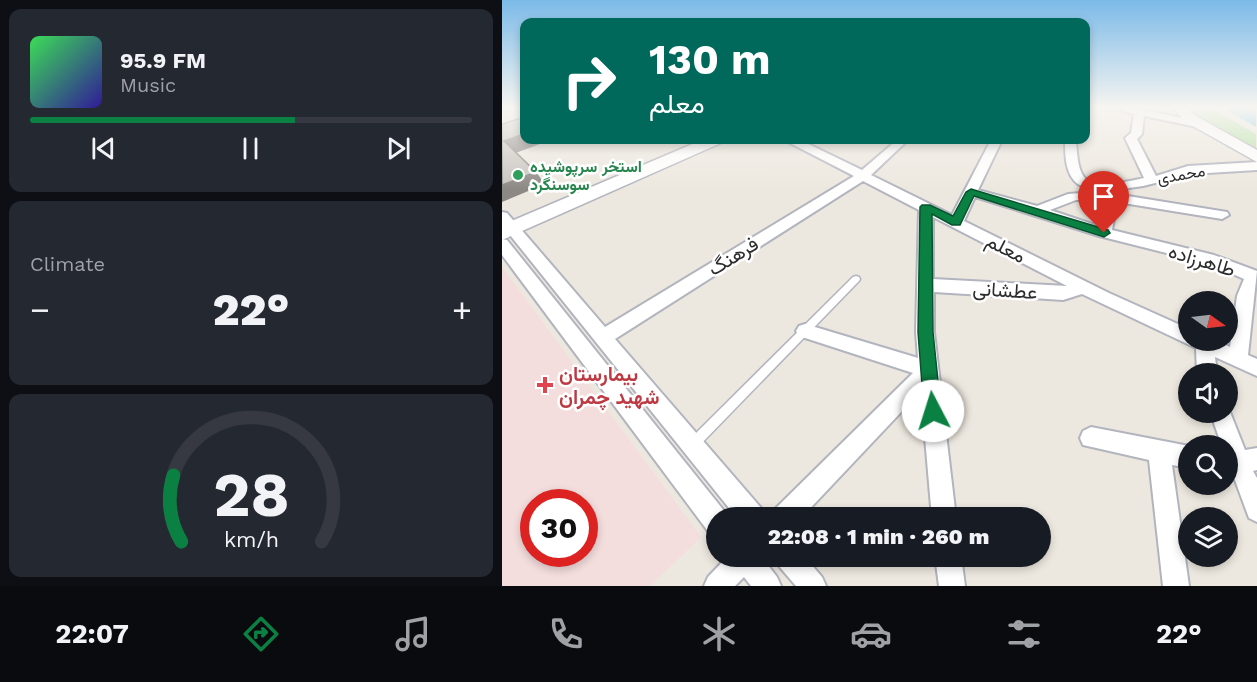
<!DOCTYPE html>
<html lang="en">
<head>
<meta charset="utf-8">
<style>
  body { margin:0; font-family:"Work Sans",Vazirmatn,sans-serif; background:#242831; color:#f1f3f6; height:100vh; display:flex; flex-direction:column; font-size:22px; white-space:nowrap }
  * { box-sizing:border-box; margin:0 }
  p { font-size:20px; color:#9ea1a6 }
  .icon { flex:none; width:33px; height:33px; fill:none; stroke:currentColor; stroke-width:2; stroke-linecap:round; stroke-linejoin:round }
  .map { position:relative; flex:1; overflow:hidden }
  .details { display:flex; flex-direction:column; gap:9px; padding:9px; background:#0d0f14; width:502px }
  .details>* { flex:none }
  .banner { position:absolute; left:18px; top:18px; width:570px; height:126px; border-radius:12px; box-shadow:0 3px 9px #0003; background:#00695c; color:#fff; overflow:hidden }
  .needle { width:39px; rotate:104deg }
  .fabs { position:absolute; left:676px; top:291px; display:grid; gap:12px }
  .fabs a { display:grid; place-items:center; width:60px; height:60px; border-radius:50%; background:#171b24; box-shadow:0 3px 9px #0003; font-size:30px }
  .speed { position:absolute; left:18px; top:489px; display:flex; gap:12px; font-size:30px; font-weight:700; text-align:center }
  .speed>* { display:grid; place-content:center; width:78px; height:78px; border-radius:50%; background:#171b24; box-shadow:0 3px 9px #0003; line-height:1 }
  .speed .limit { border:9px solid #d22; background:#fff; color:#111 }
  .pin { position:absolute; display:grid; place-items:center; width:51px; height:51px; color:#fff; margin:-62px -26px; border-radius:50% 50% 50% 0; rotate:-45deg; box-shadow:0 0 6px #0007 }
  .pin .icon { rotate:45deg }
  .me { position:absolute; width:66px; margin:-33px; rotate:355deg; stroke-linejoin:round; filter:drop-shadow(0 0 4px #0008) }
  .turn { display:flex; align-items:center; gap:21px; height:126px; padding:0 30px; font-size:27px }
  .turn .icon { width:78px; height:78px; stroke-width:2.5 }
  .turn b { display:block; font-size:42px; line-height:51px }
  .big { font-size:45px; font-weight:800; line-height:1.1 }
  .details .widget { flex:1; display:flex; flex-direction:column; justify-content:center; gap:9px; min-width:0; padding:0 21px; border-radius:12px; background:#242831 }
  .details .dial { align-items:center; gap:0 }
  .dial svg { height:156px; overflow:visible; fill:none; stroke:#363941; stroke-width:7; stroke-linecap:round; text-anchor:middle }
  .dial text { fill:#f1f3f6; stroke:none }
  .song { display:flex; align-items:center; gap:18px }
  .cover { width:72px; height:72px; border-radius:9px; background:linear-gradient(135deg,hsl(130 70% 55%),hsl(250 70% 35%)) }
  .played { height:6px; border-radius:3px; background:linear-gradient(90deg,#0b8043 60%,#363941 60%) }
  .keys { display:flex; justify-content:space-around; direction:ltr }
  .heat { display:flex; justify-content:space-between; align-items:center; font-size:33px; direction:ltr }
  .trip { position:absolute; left:204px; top:507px; width:345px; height:60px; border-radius:30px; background:#171b24; box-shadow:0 3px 9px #0003; font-weight:800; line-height:60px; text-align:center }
  .menu { display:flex; height:96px; justify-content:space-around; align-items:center; background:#090b0e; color:#9ea1a6 }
  .menu .icon { width:42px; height:42px }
  .menu .on { color:#0b8043 }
  .menu b { font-size:27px; color:#f1f3f6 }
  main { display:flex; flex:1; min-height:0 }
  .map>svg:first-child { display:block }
</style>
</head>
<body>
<main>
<section class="details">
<div class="widget">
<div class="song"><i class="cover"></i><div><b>95.9 FM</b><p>Music</p></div></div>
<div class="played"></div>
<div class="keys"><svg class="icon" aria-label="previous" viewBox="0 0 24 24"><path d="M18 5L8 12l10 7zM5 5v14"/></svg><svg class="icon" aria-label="pause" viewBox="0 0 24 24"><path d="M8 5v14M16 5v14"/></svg><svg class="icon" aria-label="next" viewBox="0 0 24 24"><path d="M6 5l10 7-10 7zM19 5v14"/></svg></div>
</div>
<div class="widget"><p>Climate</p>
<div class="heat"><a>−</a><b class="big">22°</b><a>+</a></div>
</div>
<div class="widget dial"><svg viewBox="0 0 100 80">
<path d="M14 69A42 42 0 1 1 86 69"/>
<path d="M14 69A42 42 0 0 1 10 35" stroke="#0b8043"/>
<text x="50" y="56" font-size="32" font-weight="700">28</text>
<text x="50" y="72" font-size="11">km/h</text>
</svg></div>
</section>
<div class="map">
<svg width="755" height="586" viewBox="0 0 755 586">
  <rect width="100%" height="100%" fill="#ede8df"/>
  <path fill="#f3dddd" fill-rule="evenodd" d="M 0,267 L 199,537 L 148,586 L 0,586 ZM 32,502 L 82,502 L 82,554 L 32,554 Z"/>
  <polygon fill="#b1e09f" points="683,107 708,107 754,134 754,154 707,127"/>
  <polygon fill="#78c4e8" points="719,107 754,107 754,127 721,108"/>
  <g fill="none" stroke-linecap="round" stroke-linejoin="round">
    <g stroke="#b2b4be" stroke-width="3">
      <polygon id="service" points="354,276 357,277 358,279 357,281 195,448 191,449 187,448 186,444 187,440 351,277"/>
    </g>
    <g stroke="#b2b4be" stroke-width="4">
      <g id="minor">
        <path d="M 608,107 L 626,107 L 700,122 L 705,125 L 700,128 L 642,116 L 640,134 L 635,139 L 654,176 L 686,166 L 755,162 L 755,170 L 689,174 L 641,186 L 606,191 L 607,193 L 725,212 L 727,215 L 720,219 L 615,202 L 610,230 L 712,255 L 755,271 L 746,355 L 755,359 L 755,376 L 713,357 L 715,374 L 695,374 L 694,348 L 580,294 L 561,300 L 432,292 L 432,332 L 454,518 L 430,518 L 419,391 L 299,518 L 270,518 L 273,509 L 411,373 L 297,336 L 294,331 L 297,326 L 303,324 L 416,358 L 414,332 L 417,210 L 361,181 L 113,339 L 260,509 L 263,518 L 235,518 L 0,225 L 0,212 L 5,213 L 103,327 L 352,176 L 286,142 L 285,140 L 298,140 L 360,170 L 395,140 L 406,140 L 369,175 L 450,215 L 489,140 L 500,140 L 476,190 L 535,206 L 566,194 L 593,192 C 588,188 582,188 576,184 C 563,175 563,154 563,140 L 574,140 C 575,151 575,168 582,177 C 594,190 627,181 642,178 L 623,138 L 629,133 L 632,114 ZM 473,197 L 597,236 L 708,264 L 742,279 L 735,296 L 728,347 L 713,340 L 687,340 L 687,329 L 607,293 L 462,221 ZM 574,200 L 602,200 L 596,226 L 548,210 ZM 431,217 L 565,286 L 431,279 Z"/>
        <polygon points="0,239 5,240 223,512 225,518 214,518 214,533 205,530 0,255"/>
        <polygon points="726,407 743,450 755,448 755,470 751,471 755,478 755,522 747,518 730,472 726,472 726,446 720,446 708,412 726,412"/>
        <polygon points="589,427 687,446 687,468 670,465 687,586 661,586 647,460 581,445 578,438 581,431"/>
        <polygon points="226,556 259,556 275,577 279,586 249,586 242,577 233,586 202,586 206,577"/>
        <polygon points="272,556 302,556 320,577 324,586 294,586 276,565"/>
        <polygon points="433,556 459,556 463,586 437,586"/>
      </g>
    </g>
    <g stroke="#b2b4be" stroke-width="3">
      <g id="secondary">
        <polygon points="671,107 686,107 692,115 755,150 755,162 682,121"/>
        <polygon points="200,140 221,140 219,143 0,240 0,225"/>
      </g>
    </g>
    <use href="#service" fill="#fff" fill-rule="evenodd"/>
    <use href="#minor" fill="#fff" fill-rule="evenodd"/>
    <use href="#secondary" fill="#fff" fill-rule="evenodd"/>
  </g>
  <g fill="#8c8985">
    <polygon points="22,134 22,140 45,140 46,141 11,154 2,141"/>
    <polygon points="34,172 43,184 0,202 0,185"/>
  </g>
  <polygon fill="#c8c4be" stroke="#8c8985" stroke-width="1.5" points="22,117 22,134 2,141 34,172 0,185 0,124"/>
  <linearGradient id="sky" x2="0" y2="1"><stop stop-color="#7bbae8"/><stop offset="0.57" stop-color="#f7f5f1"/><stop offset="1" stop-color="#f7f5f1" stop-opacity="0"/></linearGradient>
  <rect width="755" height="189" fill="url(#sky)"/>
  <polygon fill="#0b8043" stroke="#07532c" stroke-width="1.5" points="469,189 606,230 608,233 602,237 472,196 458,225 450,225 430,214 431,332 439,411 437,417 431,419 425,417 422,411 416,332 418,207 420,205 428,205 451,216 464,192"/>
  <circle fill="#2e9e5b" stroke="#fff" stroke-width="2" cx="16" cy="175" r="6"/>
  <path fill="#e0444e" stroke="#fff" stroke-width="2" d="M40 376h6v6h6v6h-6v6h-6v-6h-6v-6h6z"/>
  <g text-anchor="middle" stroke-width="5" stroke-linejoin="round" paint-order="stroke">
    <g font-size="16" font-weight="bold" fill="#27864d" stroke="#fff" text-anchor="start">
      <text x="28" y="172">استخر سرپوشیده<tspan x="28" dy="18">سوسنگرد</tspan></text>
    </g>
    <g font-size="16" fill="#2c2c2c" stroke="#fff">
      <text transform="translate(679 174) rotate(-10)" y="6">محمدی</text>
    </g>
    <g font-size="20" fill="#2c2c2c" stroke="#fff">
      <text transform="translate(504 248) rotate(27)" y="7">معلم</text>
      <text transform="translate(231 256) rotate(-32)" y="7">فرهنگ</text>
      <text transform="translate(700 260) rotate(17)" y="7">طاهرزاده</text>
      <text transform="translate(503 290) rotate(4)" y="7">عطشانی</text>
    </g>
    <g font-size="20" font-weight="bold" fill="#be3a42" stroke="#fff" text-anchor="start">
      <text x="57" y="381">بیمارستان<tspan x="57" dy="23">شهید چمران</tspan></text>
    </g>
  </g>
</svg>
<div class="fabs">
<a><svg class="needle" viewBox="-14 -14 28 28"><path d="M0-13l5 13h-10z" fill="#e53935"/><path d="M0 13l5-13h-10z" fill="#9ea1a6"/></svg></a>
<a><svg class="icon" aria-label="sound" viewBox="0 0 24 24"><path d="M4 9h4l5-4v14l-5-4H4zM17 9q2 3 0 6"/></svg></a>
<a><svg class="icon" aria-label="search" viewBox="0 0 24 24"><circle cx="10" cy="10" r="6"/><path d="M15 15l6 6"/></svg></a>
<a><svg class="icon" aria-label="layers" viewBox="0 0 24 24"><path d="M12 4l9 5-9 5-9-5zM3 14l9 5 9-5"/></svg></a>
</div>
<div class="speed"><div class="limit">30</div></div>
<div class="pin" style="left:602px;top:233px;background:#d93025"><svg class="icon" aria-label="arrive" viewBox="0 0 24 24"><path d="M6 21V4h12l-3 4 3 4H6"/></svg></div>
<svg class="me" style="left:431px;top:411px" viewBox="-20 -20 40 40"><circle r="19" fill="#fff"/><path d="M0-13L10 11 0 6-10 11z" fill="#0b8043"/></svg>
<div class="trip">22:08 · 1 min · 260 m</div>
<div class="banner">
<div class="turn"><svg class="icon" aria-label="right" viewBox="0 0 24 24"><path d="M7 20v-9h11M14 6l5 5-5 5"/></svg><div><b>130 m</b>معلم</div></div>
</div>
</div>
</main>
<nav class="menu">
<b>22:07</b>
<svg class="icon on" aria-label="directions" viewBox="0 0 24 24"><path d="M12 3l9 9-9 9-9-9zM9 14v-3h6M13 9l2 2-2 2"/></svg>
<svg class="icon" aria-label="music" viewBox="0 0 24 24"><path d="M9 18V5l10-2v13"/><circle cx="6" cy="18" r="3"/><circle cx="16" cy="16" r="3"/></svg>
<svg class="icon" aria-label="phone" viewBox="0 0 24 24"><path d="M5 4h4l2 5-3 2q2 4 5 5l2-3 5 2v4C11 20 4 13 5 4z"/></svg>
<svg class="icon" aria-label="climate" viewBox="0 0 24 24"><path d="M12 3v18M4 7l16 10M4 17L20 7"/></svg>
<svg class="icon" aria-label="car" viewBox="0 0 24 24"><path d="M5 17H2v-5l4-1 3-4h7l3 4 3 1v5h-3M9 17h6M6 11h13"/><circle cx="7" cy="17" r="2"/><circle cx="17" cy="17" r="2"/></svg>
<svg class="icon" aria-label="filters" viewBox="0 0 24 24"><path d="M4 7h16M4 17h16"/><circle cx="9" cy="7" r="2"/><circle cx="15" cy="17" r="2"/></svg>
<b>22°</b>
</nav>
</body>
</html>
